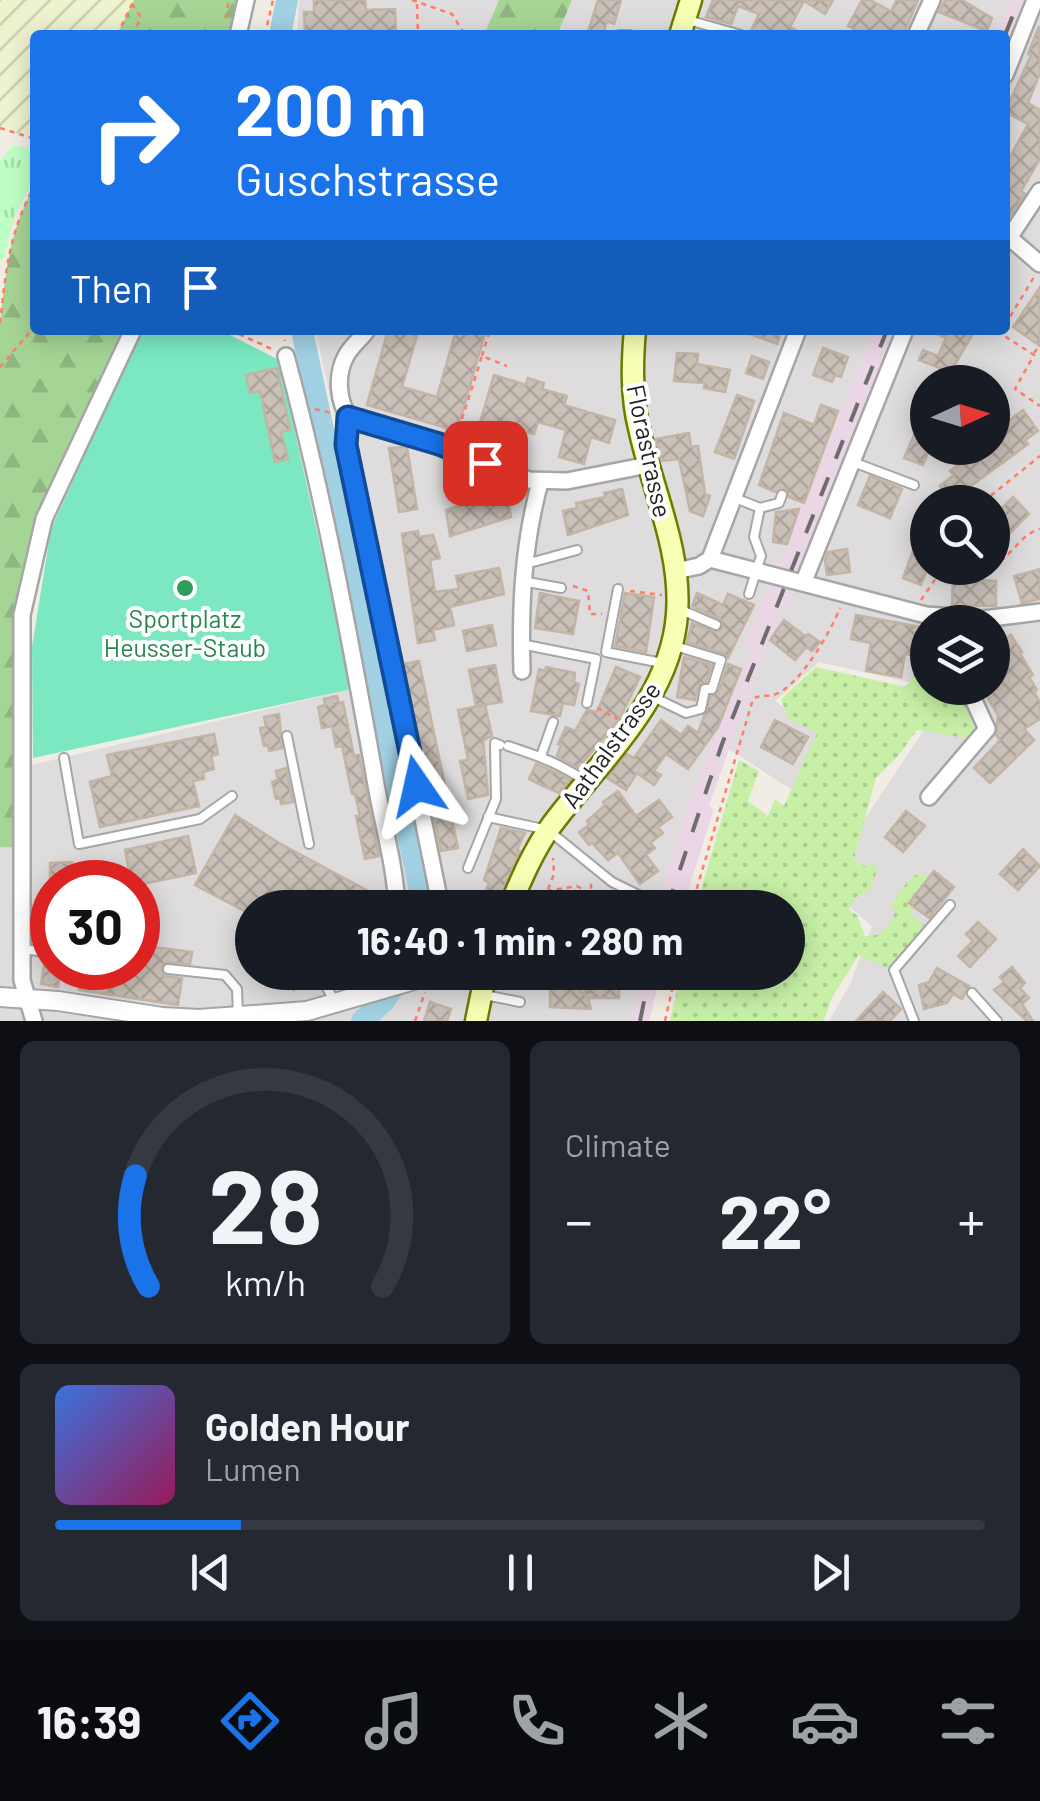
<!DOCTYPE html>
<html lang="en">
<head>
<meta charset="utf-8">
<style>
  body { margin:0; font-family:Barlow,sans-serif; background:#242831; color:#f1f3f6; height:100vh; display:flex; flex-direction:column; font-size:38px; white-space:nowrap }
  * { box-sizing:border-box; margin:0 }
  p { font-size:32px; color:#9ea1a6 }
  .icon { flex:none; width:55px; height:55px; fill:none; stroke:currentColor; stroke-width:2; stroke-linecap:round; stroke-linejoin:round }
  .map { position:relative; height:1021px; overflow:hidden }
  .side { display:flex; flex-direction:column; gap:20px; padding:20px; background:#0d0f14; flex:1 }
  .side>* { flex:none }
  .hud { position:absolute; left:30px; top:30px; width:980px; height:305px; border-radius:10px; box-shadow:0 5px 25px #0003; background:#1a73e8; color:#fff; overflow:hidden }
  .needle { width:65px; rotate:86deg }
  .fabs { position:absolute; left:910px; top:365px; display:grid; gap:20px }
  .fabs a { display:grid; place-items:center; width:100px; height:100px; border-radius:50%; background:#171b24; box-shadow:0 5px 25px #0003; font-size:50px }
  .speed { position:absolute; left:30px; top:860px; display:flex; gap:20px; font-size:50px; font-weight:700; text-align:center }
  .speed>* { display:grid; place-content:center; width:130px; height:130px; border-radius:50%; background:#171b24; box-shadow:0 5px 25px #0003; line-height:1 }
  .speed .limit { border:15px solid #d22; background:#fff; color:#111 }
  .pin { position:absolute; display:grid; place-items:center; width:85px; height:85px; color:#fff; margin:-42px; border-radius:20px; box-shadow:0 5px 15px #0006 }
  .me { position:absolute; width:110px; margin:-55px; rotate:349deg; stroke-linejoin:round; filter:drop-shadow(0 0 8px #0008) }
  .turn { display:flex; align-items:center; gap:35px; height:210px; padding:0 40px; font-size:45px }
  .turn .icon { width:130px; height:130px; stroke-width:2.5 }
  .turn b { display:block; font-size:70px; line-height:85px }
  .then { display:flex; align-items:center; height:95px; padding:0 40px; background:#0003; gap:20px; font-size:38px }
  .big { font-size:75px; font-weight:700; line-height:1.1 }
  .side .tile { flex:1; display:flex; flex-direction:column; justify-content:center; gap:15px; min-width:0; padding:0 35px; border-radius:15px; background:#242831 }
  .side .dial { align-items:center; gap:0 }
  .dial svg { height:260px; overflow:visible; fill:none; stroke:#363941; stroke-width:7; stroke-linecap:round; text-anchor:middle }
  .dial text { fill:#f1f3f6; stroke:none }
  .song { display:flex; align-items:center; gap:30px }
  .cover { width:120px; height:120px; border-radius:15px; background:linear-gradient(135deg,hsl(220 70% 55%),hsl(330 70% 35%)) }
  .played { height:10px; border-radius:5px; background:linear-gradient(90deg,#1a73e8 20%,#363941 20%) }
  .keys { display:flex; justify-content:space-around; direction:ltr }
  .heat { display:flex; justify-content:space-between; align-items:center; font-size:55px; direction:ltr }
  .side .tiles { flex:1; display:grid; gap:20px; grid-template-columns:1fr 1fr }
  .tile:last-child { grid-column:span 2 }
  .trip { position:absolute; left:235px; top:890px; width:570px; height:100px; border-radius:50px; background:#171b24; box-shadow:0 5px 25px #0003; font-weight:700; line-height:100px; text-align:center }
  .dock { display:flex; height:160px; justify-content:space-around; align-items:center; background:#090b0e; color:#9ea1a6 }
  .dock .icon { width:70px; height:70px }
  .dock .on { color:#1a73e8 }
  .dock b { font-size:45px; color:#f1f3f6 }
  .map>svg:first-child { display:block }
</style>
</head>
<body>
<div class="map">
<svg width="1040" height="1021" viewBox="0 0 1040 1021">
  <defs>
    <pattern id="farmland-furrows" width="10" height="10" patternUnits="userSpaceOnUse" patternTransform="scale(2.5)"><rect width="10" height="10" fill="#eef2ce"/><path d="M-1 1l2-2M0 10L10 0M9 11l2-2" fill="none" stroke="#cccfb0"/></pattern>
    <pattern id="grass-dots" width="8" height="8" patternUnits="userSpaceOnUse" patternTransform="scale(2.5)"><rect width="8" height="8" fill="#c7f0a6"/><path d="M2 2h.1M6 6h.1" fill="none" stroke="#aacd8e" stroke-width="1.8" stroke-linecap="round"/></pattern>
    <pattern id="forest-firs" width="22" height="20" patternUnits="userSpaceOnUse" patternTransform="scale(2.5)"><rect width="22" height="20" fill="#a5d595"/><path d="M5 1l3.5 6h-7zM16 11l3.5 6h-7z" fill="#8eb680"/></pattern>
    <pattern id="park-tufts" width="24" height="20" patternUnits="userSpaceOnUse" patternTransform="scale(2.5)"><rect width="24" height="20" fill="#beffc5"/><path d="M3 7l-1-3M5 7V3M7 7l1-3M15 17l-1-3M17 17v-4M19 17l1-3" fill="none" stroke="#a3daa9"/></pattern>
    <pattern id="building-cross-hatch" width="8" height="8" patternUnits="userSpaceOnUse" patternTransform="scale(2.5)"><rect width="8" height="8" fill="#c9c0b7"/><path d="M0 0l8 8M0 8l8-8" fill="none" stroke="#aca59d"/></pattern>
  </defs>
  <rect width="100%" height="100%" fill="#f1ede5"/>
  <g fill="#dedcdc" fill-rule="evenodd">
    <polygon points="299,0 1010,0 996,35 297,35"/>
    <path d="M 1040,0 L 1040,1021 L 829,1021 L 851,982 L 872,926 L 822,883 L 952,688 L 992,688 L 992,622 L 928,622 L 927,653 L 909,682 L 819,662 L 775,701 L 820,736 L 795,792 L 729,749 L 767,642 L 794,590 L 897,330 L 1005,330 L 1005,60 ZM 928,382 L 992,382 L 992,448 L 928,448 ZM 928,502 L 992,502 L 992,568 L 928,568 Z"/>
    <path d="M 315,330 L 875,330 L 744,646 L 752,650 L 690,798 L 657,907 L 252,908 L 252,972 L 642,973 L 631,1021 L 0,1021 L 0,847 L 22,848 L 23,767 L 352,689 L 396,683 ZM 52,882 L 138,882 L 138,968 L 52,968 Z"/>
  </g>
  <g fill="#ebd6e6">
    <polygon points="1010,0 1029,0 1005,60 1005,35 996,35"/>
    <polygon points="875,330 897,330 794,590 767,642 709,806 714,809 683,907 657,908 690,798 751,651 744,646"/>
    <polygon points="642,973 661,973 649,1021 631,1021"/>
  </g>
  <polygon fill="url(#farmland-furrows)" points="0,0 134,0 117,35 35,35 35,139 0,128"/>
  <path fill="url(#grass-dots)" d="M 927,653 L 928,688 L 959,688 C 966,704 979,722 971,739 L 917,730 L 898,756 L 876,778 L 854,859 L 866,867 L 874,862 L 876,873 L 870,890 L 855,898 L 849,910 L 857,915 L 865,936 C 883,936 889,928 895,912 L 891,904 L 911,877 L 922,873 L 929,877 L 909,902 L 914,907 L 910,914 L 926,926 L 890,969 L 859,955 L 832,997 L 824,1021 L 670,1021 L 681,973 L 788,972 L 788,908 L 696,907 L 739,760 L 759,771 L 748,801 L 768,816 L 775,799 L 784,806 L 817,733 L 788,718 L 781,699 L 816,667 L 906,687 Z"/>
  <g fill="url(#forest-firs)">
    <polygon points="134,0 246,0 238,35 117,35"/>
    <polygon points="499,0 572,0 557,35 484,35"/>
    <path d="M 35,185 L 35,330 L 133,330 L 44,519 L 22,615 L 23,848 L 0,847 L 0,323 C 6,270 9,232 35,185 Z"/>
  </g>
  <polygon fill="url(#park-tufts)" points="12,146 35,148 35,177 14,218 3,261 0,260 0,161"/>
  <polygon fill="#7be8c2" points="142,330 220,330 279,360 352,689 33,758 32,647 51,529"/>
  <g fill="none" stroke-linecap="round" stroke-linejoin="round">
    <g stroke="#a1d1e3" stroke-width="22">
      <polyline points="280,35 287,0"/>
      <polyline points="302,330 420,890 421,908"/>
      <polyline points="362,1021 384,1001 404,972"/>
    </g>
  </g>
  <g fill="url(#building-cross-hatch)" stroke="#c4b4a5" stroke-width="2.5">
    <polygon points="314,0 365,0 366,10 395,9 396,35 305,35 304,12 314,12"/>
    <polygon points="598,0 621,0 614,24 607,21 603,35 587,35"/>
    <polygon points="713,0 833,0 825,14 804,1 790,27 805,35 749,35 759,14 738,6 731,24 706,17"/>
    <polygon points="862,0 870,0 891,11 897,0 918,0 903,35 866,35 848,26"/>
    <polygon points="945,0 962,0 992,18 987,31 939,12"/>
    <polygon points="1039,26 1040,73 1028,103 1040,110 1040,159 1021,191 1025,194 1005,223 1005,166 1028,124 1005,112 1031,55 1028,54"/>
    <polygon points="1040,287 1040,346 1013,327"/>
    <polygon points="388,330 418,332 402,387 437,397 456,330 486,330 457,431 367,405"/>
    <polygon points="740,330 782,330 777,344"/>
    <polygon points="928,330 975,330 954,366 966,371 962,381 953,377 951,382 935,382 940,368 919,360 923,350 938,356 946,338"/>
    <polygon points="823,348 848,357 841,377 835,375 832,382 813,375"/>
    <polygon points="677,353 698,354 697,364 730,370 725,392 704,388 705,383 674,381"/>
    <polygon points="752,356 769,362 763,379 746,373"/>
    <polygon points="277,368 290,430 281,432 288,459 275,462 260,391 250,393 246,375"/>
    <polygon points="494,375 526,385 528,378 544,383 542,389 567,396 564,405 615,420 609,443 591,437 584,464 559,457 566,430 538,422 534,434 525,432 517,460 473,446"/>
    <polygon points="737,395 754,401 734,459 715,452"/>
    <polygon points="928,404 928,448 930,448 923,465 904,458"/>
    <polygon points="821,405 838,411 804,503 789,497 786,488 775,492 759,485 784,413 814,425"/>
    <polygon points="1023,410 1038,431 1025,440 1028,444 968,488 972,494 960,502 952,502 940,486 954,475 950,471 982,448 992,448 992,439 1010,426 1007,422"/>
    <polygon points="689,433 691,447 698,446 705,494 710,496 703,516 690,511 679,459 662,461 656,439"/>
    <polygon points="407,447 417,509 399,512 389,448"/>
    <polygon points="870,476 902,489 890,518 858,505"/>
    <polygon points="622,489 628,515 568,535 563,511 577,508 576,503 605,497 604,493"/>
    <polygon points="507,492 511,517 450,536 446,510"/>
    <polygon points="1013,497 1029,514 1004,539 997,513"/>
    <polygon points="799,509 787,544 773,542 776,512"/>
    <polygon points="418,531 419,537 433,535 440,558 430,560 435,592 459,589 456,576 499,568 504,594 450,607 454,625 433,630 435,640 418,643 402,534"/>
    <polygon points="917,540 928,543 928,568 921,585 903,578"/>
    <polygon points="847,549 850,572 827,575 825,560 828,552"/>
    <polygon points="1040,569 1040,599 1022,603 1014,576"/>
    <polygon points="953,579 996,581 996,606 952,605"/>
    <polygon points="540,593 579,601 573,634 535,628"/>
    <polygon points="625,593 654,597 646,652 615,646"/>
    <polygon points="697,593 723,605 728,594 754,605 728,658 723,653 687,642 692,623 716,632 723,627 720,619 692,606"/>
    <polygon points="856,615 921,627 916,656 905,654 901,677 866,671 871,643 851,639"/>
    <polygon points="784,620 805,636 808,634 820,642 812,651 806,647 795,660 770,640"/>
    <polygon points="492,625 496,645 467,651 463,631"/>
    <polygon points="992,632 999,642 1011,635 1022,652 1019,652 1033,675 1029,677 1037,690 1034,692 1040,702 1040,719 1024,729 1034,740 990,783 974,768 1000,740 996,735 998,715 982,688 992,688"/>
    <polygon points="684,657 712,665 706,682 699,685 695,700 677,697"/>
    <polygon points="419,661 458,848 441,851 403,664"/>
    <polygon points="728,664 741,669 718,727 688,769 666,754 654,771 661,775 654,785 637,773 626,790 607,778 627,754 634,758 661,720 681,735 688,726 698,733 711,696 719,691"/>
    <polygon points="495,665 502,702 476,706 469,670"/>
    <polygon points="546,667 575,673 574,682 579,684 574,705 563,703 560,716 531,711 539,669 545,671"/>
    <polygon points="616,667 640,677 619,720 578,768 557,756 561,745 558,744 566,727 575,731 581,721 586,721 581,720 587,710 597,712"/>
    <polygon points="337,696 339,703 343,702 354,756 359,755 379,856 365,859 356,816 360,816 355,794 352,794 342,746 336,747 332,726 322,728 318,707 325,705 324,699"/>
    <polygon points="485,705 492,736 483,740 488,795 468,799 460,761 468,760 458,710"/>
    <polygon points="279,714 282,748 269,751 268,745 264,746 260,728 266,727 264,717"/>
    <polygon points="775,720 808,737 793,764 761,747"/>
    <polygon points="214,734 218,754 211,756 214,769 203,772 204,779 193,781 199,806 100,827 90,782 112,776 107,755"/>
    <polygon points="536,764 555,772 570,780 559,793 541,785 529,779"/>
    <polygon points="286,768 293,802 281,804 280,798 276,799 272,782 278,780 276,771"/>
    <polygon points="618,791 636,816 659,800 672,817 658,827 663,833 650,843 655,848 646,855 658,871 640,884 618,853 608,860 592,843 589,845 579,832 590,824 587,821 605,805 603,802"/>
    <polygon points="906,811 925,826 903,852 885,837"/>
    <polygon points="235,815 281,844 385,900 386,908 252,908 252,915 195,885"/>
    <polygon points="501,828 525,833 517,850 520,851 496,908 478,908 489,883 484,880"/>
    <polygon points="188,836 196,873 138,885 138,882 131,882 125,850"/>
    <polygon points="1023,849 1040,866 1018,890 1000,874"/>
    <polygon points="72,862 72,872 82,872 83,882 50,882 50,863"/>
    <polygon points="934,871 954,887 929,918 909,903"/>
    <polygon points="978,922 996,939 970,967 958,956 973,941 966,934"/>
    <polygon points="138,945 192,952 190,964 168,962 161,967 164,976 182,978 178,1005 79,990 82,974 111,978 112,968 138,971"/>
    <polygon points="44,966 61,969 58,987 41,984"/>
    <polygon points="1012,967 1025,983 1020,988 1029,998 1022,1004 1033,1021 1027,1021 994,990 1004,982 1000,977"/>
    <polygon points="937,968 969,986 962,999 953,994 947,1003 924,1009 919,985 929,982"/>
    <polygon points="263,972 304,972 294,990"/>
    <polygon points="585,972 619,972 619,998 588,998 591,1009 550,1007 550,987 563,987 570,980 585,995"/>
    <polygon points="883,992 901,1009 890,1021 856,1021"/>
    <polygon points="430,1002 451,1009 447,1021 424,1021"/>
  </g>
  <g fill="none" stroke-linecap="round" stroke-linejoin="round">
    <g stroke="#a6a6a6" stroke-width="12">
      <g id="service">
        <polyline points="688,20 741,35"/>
        <polyline points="619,35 630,35"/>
        <polyline points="853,462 914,485"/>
        <polyline points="735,498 760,508 779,503 782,495"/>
        <polyline points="533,562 577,550"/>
        <polyline points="522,581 561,588"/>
        <polyline points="618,589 606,652 662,663"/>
        <polyline points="749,594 761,556 754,537 760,508"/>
        <polyline points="679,609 716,625"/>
        <polyline points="521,644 596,659 587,703"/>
        <polyline points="651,696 686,713 701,709 705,689 712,689 721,660 672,645"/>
        <polyline points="287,736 309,844"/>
        <path d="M 508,746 C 536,755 562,764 586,782"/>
        <polyline points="541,756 553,722"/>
        <polyline points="64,758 79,844 200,819 232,796"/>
        <polyline points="488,817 548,830 612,882 665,908"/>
        <polyline points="468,868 496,799 495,743 500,745"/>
        <polyline points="23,949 52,953"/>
        <polyline points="168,969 225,975 237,989 238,1017"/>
        <polyline points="316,980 326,986 335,1002"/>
        <polyline points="972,993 997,1021"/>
        <polyline points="485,995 520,1002"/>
        <polyline points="914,1021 894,970 950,905"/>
      </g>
    </g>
    <g stroke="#a6a6a6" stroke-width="20">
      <g id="minor">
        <polyline points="238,35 246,0"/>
        <polyline points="916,35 932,0"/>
        <polyline points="1005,75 1035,0"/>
        <polyline points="1005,234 1040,264"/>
        <polyline points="1009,238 1040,191"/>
        <path d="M 367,330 C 361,339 351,346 346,356 C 336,374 337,403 351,419 L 439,444 L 529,480 L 567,481 L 648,465"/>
        <path d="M 286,356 C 323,493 349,633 374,773 C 381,818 395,862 397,908"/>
        <polyline points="348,417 347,445 441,908"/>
        <polyline points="710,559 926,615 983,619 1040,612"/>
        <polyline points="676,571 699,566 710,559 798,330"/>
        <polyline points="804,581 905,330"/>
        <path d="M 522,671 C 520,606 523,545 540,482"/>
        <polyline points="929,797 987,729 968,688"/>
        <polyline points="34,1021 22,980 22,615 44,519 133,330"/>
      </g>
    </g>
    <g stroke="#a6a6a6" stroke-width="22">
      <polyline id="tertiary" points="0,997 58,1001 162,1017 199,1019 307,1011 428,976 447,975 484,981"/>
    </g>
    <g stroke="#6a7d00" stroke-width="25">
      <g id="secondary">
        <polyline points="680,35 691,0"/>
        <path d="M 509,908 C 521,880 533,851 551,826 C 599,761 671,700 677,614 C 682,551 652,489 639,428 C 631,396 632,363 635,330"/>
        <polyline points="476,1021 486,972"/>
      </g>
    </g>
    <g stroke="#ff7d68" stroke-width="2.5" stroke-dasharray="5 5" stroke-linecap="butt">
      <polyline points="412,0 452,14 465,35"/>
      <polyline points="132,4 140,16 135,35"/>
      <polyline points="417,4 418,35"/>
      <polyline points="226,18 229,0"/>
      <polyline points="117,35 134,0"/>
      <polyline points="265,35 273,0"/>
      <polyline points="0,128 35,139"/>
      <path d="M 0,323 C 6,270 9,232 35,185"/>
      <polyline points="1005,325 1034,277"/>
      <polyline points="230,330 274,350"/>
      <polyline points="284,330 285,341"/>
      <polyline points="1002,330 1000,333 1034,355 1015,389 1040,406"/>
      <polyline points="1034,353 1040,345"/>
      <polyline points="482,356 490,330"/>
      <polyline points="0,367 35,326"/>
      <polyline points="315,409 332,413"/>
      <polyline points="456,438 482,356 507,366"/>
      <polyline points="983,502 1040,456"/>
      <path d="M 992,566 C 1011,558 1020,534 1040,529"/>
      <polyline points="573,586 588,591 590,614 602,614"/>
      <polyline points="630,591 662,595"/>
      <polyline points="921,600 943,568"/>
      <polyline points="597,708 617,719"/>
      <polyline points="547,891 577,886 583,890 585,903 591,902 591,881"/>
      <polyline points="541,908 554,874 553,858"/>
      <path d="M 691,908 L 753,699 C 762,693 767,698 776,694 C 800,685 831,631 840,608"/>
      <polyline points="532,976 582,976 582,972"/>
      <polyline points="528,983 533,972"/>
      <polyline points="415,1021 425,992"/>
      <polyline points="665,1021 676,972"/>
    </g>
    <use href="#service" stroke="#fff" stroke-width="8"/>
    <use href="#minor" stroke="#fff" stroke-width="15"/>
    <use href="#tertiary" stroke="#fff" stroke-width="18"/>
    <use href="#secondary" stroke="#f8ffb5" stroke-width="20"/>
    <g stroke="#6d6d6d" stroke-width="4" stroke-dasharray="20 20" stroke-linecap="butt">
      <polyline points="1005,35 1019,0"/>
      <polyline points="667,908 722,744 887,330"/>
      <polyline points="640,1021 650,972"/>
    </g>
  </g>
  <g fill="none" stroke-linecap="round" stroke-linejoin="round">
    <g stroke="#114b97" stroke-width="25">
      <polyline id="route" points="417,786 346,445 348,417 439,444 485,463"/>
    </g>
    <use href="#route" stroke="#1a73e8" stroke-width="18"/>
  </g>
  <circle fill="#2e9e5b" stroke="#fff" stroke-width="4" cx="185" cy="588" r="10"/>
  <g text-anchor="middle" stroke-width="8" stroke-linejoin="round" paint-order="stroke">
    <g font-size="25" fill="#1f1f1f" stroke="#fff">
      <text transform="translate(649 451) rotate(78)" y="9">Florastrasse</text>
      <text transform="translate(611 745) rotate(-54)" y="9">Aathalstrasse</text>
    </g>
    <g font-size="25" fill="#27864d" stroke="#fff">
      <text x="185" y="628">Sportplatz<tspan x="185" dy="29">Heusser-Staub</tspan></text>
    </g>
  </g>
</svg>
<div class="fabs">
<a><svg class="needle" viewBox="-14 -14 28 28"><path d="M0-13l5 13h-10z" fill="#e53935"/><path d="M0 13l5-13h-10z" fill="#9ea1a6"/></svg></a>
<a><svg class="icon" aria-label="search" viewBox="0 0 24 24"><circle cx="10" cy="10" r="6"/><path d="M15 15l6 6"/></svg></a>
<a><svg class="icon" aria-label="layers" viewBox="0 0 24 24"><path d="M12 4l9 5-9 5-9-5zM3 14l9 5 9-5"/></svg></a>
</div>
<div class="speed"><div class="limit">30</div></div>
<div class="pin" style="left:485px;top:463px;background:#d93025"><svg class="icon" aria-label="arrive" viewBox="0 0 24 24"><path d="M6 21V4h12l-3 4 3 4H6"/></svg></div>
<svg class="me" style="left:417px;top:786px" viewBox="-20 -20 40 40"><path d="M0-17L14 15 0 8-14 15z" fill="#1a73e8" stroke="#fff" stroke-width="4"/></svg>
<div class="trip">16:40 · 1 min · 280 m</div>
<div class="hud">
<div class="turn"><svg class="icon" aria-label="right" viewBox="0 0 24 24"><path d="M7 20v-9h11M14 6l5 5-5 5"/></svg><div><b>200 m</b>Guschstrasse</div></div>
<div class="then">Then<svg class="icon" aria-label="arrive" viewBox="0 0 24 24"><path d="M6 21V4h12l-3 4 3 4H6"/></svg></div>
</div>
</div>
<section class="side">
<div class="tiles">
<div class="tile dial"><svg viewBox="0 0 100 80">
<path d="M14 69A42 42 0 1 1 86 69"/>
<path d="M14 69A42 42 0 0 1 10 35" stroke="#1a73e8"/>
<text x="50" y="56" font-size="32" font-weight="700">28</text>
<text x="50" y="72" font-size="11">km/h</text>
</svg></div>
<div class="tile"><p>Climate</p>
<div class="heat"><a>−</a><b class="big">22°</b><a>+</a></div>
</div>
<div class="tile">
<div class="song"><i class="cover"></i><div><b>Golden Hour</b><p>Lumen</p></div></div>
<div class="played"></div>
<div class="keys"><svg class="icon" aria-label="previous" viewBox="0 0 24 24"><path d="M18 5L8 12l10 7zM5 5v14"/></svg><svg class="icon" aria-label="pause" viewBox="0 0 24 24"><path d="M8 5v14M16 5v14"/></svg><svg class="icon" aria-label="next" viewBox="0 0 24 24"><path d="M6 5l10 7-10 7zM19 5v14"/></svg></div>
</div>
</div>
</section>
<nav class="dock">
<b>16:39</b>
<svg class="icon on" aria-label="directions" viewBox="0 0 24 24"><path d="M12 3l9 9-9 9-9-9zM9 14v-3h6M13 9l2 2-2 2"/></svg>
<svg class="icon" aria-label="music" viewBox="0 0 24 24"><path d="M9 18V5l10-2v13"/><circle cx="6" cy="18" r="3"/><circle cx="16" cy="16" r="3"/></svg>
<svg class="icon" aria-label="phone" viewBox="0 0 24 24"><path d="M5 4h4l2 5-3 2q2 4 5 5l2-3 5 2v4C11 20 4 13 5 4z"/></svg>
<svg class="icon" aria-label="climate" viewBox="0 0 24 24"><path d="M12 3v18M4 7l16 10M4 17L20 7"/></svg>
<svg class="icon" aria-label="car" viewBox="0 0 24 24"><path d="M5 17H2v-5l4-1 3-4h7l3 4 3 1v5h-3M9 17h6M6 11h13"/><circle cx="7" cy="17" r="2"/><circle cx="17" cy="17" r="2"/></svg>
<svg class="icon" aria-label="filters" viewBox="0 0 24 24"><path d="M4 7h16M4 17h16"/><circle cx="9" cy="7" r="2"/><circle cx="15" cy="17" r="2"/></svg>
</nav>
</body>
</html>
